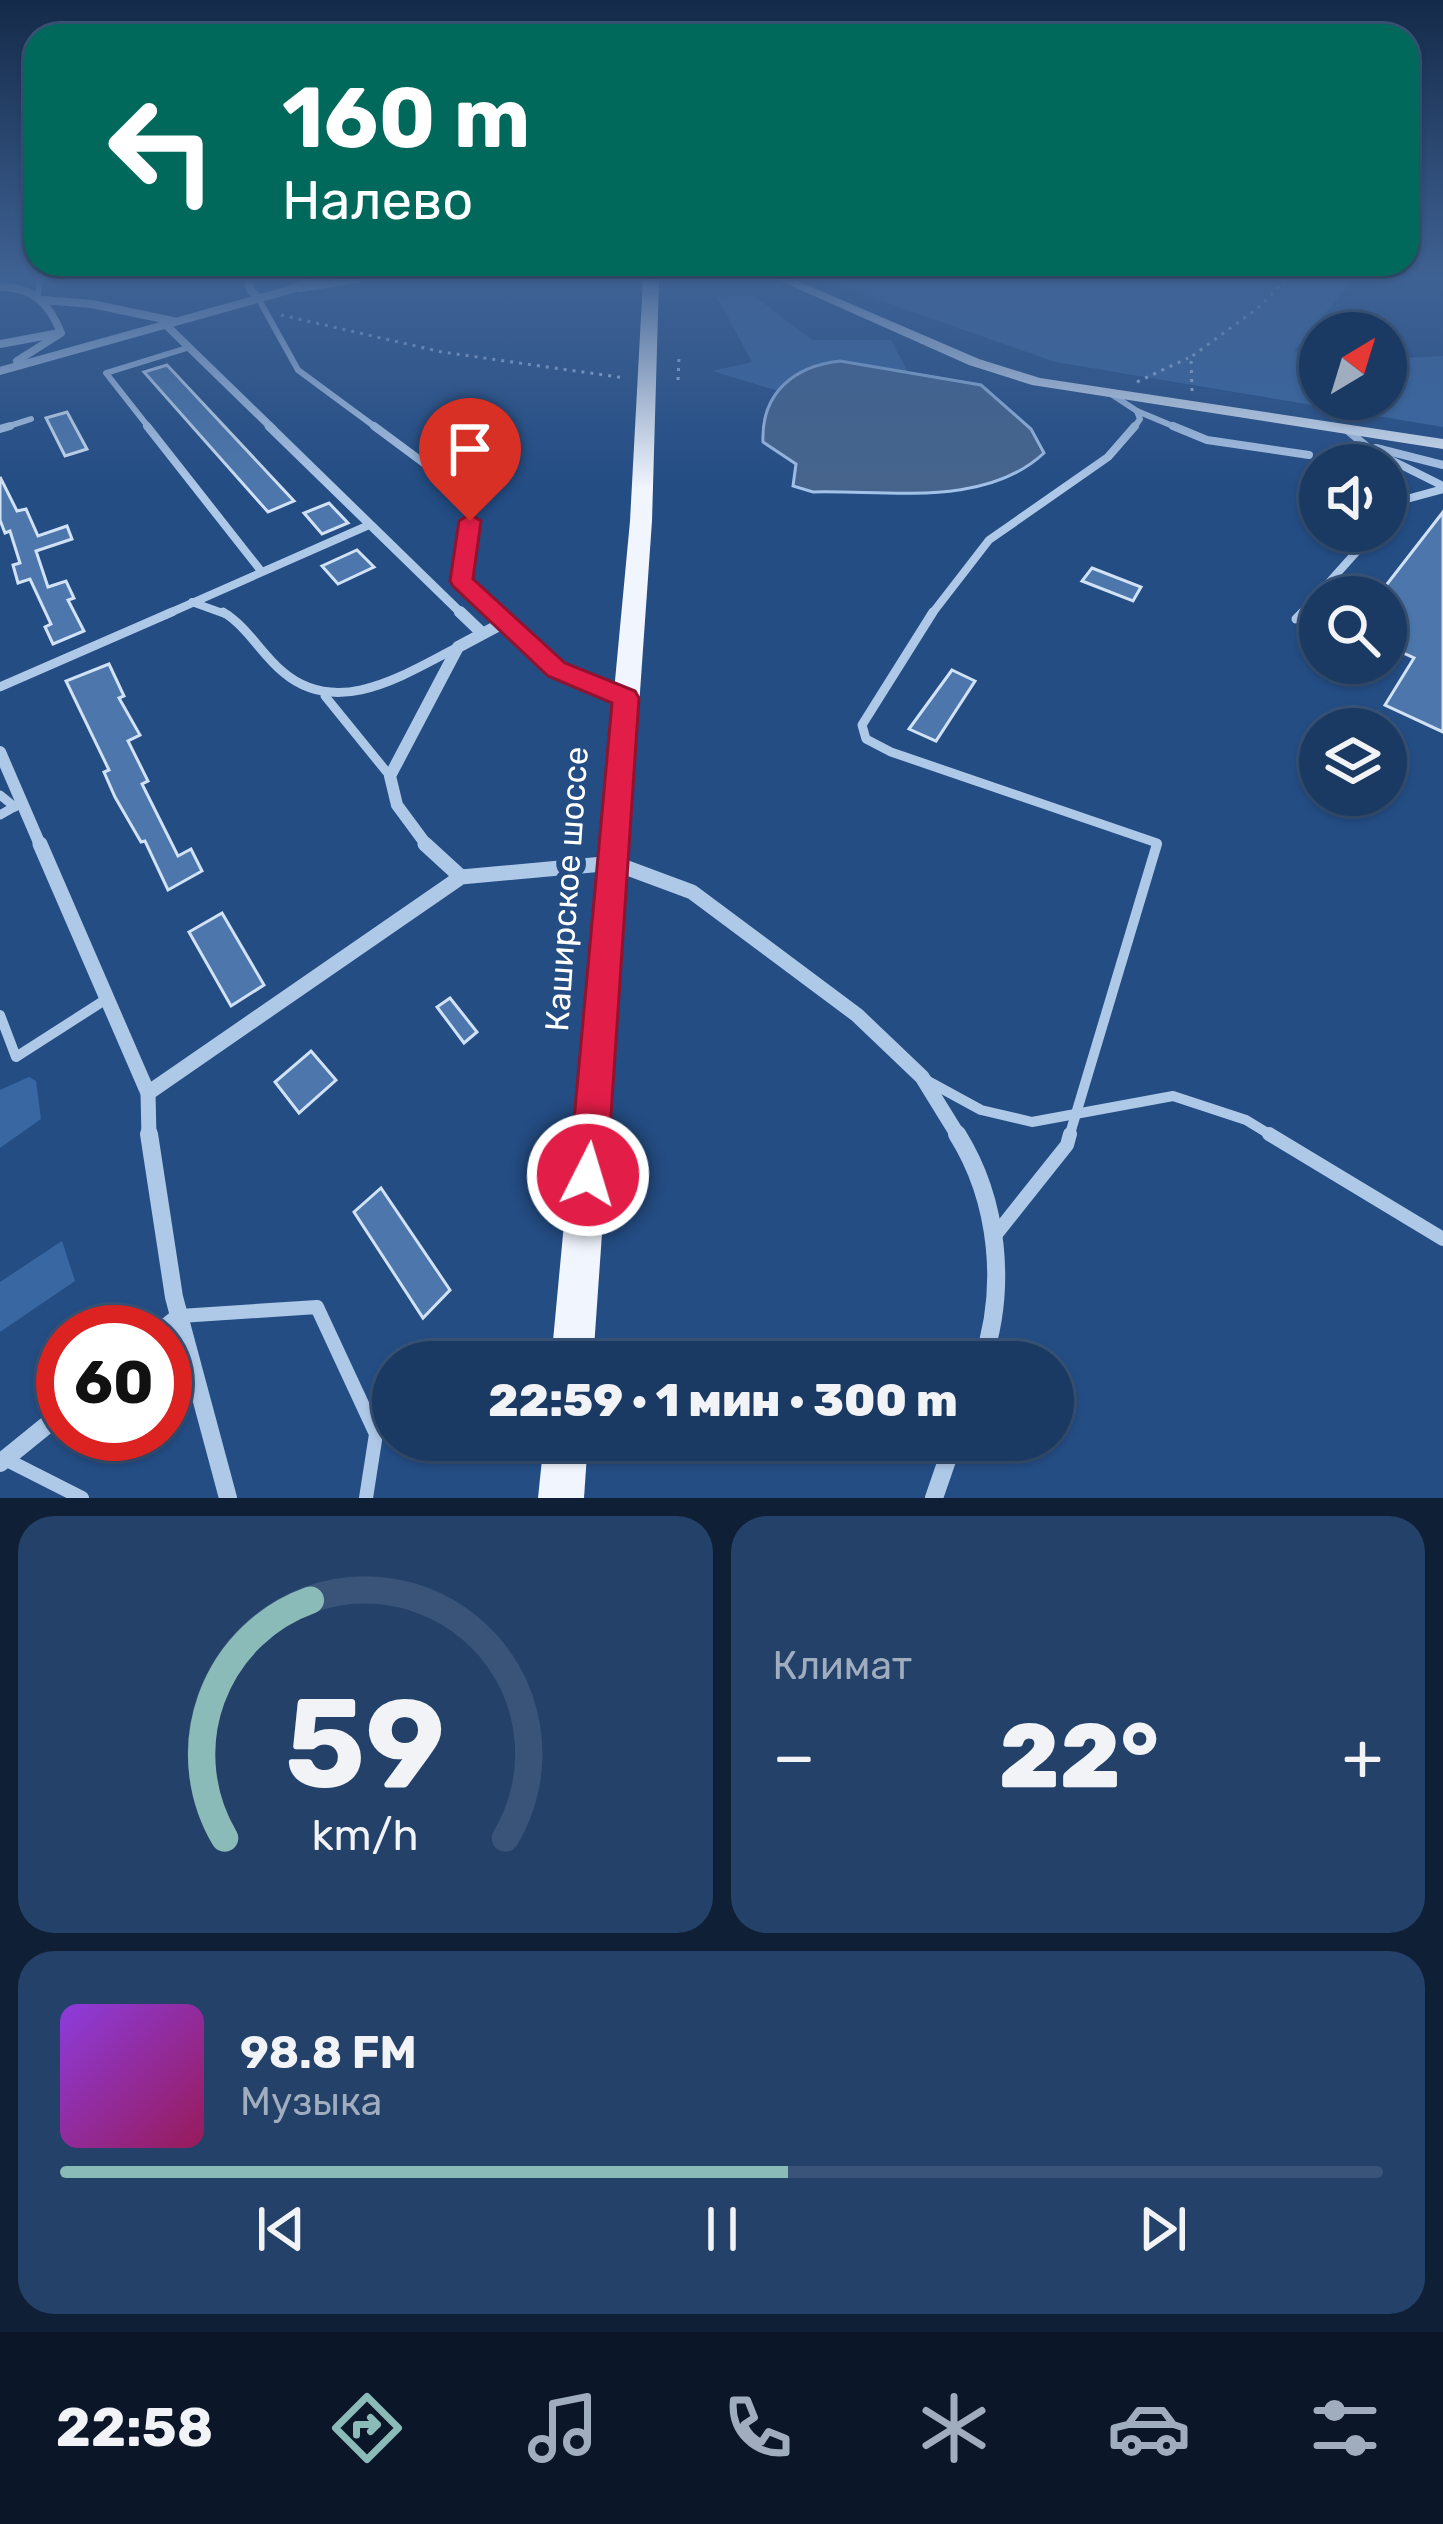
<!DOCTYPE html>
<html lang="ru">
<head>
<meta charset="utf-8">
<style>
  body { margin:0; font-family:Rubik,sans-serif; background:#244169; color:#f1f3f6; height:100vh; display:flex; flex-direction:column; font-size:45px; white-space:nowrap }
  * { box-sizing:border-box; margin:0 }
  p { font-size:39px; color:#a0adbe }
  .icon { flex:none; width:66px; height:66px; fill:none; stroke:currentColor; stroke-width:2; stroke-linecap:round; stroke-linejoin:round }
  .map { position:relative; height:1498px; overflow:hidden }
  .sheet { display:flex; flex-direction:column; gap:18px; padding:18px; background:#0f2036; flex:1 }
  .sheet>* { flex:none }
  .guide { position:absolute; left:24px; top:24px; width:1395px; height:252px; border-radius:36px; box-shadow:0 3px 9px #0004,0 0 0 3px #395478; background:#00695c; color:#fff; overflow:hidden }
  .needle { width:78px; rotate:38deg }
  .tools { position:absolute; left:1299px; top:312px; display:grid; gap:24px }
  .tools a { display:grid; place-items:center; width:108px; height:108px; border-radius:50%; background:#1b3a63; box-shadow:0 3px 9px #0004,0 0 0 3px #395478; font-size:60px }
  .speed { position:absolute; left:36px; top:1305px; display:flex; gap:24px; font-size:60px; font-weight:700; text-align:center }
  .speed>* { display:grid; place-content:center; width:156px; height:156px; border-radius:50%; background:#1b3a63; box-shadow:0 3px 9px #0004,0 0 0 3px #395478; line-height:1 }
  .speed .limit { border:18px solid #d22; background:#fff; color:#111 }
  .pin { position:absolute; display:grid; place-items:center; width:102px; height:102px; color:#fff; margin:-123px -51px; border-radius:50% 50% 50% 0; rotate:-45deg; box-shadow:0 0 12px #0007 }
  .pin .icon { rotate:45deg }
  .me { position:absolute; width:132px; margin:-66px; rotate:5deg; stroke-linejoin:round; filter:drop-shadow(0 0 9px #0008) }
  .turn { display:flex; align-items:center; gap:42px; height:252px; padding:0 60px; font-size:54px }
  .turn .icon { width:156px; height:156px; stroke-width:2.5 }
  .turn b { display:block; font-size:84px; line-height:102px }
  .big { font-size:90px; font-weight:800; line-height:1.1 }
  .sheet .card { flex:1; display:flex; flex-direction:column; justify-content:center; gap:18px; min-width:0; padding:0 42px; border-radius:36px; background:#244169 }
  .sheet .dial { align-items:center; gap:0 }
  .dial svg { height:312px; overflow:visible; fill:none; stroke:#395478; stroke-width:7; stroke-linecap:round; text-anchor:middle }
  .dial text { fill:#f1f3f6; stroke:none }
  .song { display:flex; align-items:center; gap:36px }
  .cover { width:144px; height:144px; border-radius:18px; background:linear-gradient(135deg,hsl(270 70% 55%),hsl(330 70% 35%)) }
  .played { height:12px; border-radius:6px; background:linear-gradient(90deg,#8bbbb9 55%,#395478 55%) }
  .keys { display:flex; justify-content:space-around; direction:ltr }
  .heat { display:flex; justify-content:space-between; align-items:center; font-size:66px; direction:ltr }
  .sheet .tiles { flex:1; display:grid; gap:18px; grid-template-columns:1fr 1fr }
  .card:last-child { grid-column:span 2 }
  .trip { position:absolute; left:372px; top:1341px; width:702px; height:120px; border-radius:60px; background:#1b3a63; box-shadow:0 3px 9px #0004,0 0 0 3px #395478; font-weight:800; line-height:120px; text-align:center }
  .tab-bar { display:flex; height:192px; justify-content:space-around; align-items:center; background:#0b1728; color:#a0adbe }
  .tab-bar .icon { width:84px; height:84px }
  .tab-bar .active { color:#8bbbb9 }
  .tab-bar b { font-size:54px; color:#f1f3f6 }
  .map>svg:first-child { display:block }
</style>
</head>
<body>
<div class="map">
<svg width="1443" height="1498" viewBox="0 0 1443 1498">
  <rect width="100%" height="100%" fill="#244d84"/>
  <g fill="#3967a1">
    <polygon points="820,279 1354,279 1294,351 1320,354 1320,399 1386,399 1386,359 1443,356 1443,427 1055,362"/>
    <path d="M 753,295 L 812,340 L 891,340 L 908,372 C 860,364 813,351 778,391 L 712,371 L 752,362 L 717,297 Z"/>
    <polygon points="29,1077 36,1081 41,1119 0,1148 0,1090"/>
    <polygon points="62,1241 75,1281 0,1332 0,1282"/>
  </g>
  <path fill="#46648b" stroke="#a2c2e9" stroke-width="3" d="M 840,361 L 981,385 L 1031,429 L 1044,453 C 985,508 889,490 813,492 L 793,486 L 796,464 L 763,442 C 761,392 795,366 840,361 Z"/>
  <g fill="#4d77ac" stroke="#d2e2f6" stroke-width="3">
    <polygon points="167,365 294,501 268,512 144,372"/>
    <polygon points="67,412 87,449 65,456 46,418"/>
    <polygon points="0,477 17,511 26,509 38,536 67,526 72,539 36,551 48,587 66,581 74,598 68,600 84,631 53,644 45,627 51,624 30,579 18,583 13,565 20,563 10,531 5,533 0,520"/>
    <polygon points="329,503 348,523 322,534 304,513"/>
    <polygon points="1443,512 1443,732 1385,705 1414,658 1386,645 1386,597 1377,597"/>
    <polygon points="357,550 374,567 338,584 322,566"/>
    <polygon points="1092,568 1141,587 1133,601 1082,581"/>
    <polygon points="109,664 124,696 119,698 140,735 128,741 148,781 142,784 178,856 191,849 202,871 168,890 145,841 141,842 115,797 104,772 109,770 66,681"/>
    <polygon points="952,670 975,681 936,741 909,729"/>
    <polygon points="222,913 264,985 231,1006 189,932"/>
    <polygon points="450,998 477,1032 464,1043 437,1007"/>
    <polygon points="311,1051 336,1080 299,1113 275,1082"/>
    <polygon points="381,1188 450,1290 423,1318 354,1212"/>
  </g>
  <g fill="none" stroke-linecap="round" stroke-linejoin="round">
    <g stroke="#aec8e8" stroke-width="3" stroke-dasharray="3 6" stroke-linecap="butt">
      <polyline points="281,315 442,352 625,378"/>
      <polyline points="678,380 679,357"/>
      <polyline points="1137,382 1188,358"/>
      <polyline points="1192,391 1191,357 1259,307 1287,279"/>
      <polyline points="1322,459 1340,465"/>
      <polyline points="1386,480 1401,484"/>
    </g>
    <g stroke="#aec8e8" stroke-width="6">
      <polyline points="38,295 40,279"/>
      <polyline points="257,296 298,370 378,429"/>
      <polyline points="1111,394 1137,411 1140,419 1133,429"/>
      <polyline points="1137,411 1180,429"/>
      <polyline points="0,429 31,419"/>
      <polyline points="150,429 106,373 187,348"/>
    </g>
    <g stroke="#aec8e8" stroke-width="8">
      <polyline points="147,426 261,571"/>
      <polyline points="374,426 463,492 471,505 461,581 495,615"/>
      <polyline points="1173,426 1207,440 1309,455"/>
      <polyline points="0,429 10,426"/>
      <polyline points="1347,430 1371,450 1443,486"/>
      <polyline points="1376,448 1443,465"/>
      <polyline points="1386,519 1403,500 1443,489"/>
      <polyline points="192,602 228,615"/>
      <polyline points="165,615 369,525"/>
      <polyline points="931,615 989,540 1108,457 1135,426"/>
      <polyline points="1300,615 1375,531"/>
    </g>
    <g stroke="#aec8e8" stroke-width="9">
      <path d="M 223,612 C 248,627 261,654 283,672 C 338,719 405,674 458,647"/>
      <polyline points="492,612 503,623"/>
      <polyline points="933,612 862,725 866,739 891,752 1157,843 1156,847"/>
      <polyline points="1296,619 1303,612"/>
      <polyline points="0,687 172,612"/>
      <polyline points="325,696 390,776"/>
      <polyline points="0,795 15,807"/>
      <polyline points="0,815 21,803"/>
    </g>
    <g stroke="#aec8e8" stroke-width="10">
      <polyline points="0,1015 16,1057 108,998"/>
      <polyline points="926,1080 981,1110 1032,1122 1173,1096 1246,1120 1274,1137"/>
      <polyline points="1069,1137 1157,844"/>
    </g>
    <g stroke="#aec8e8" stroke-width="14">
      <polyline points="1269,1134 1443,1239"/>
      <polyline points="997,1233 1067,1145 1070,1134"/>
      <polyline points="180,1316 317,1307 376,1434 366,1498"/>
      <polyline points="5,1459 82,1498"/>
    </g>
    <g stroke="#aec8e8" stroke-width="8">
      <polyline points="249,279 250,290 257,296"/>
      <path d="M 0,287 C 33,287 49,303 61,333 L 17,361"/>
      <polyline points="300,288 357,279"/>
      <polyline points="44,300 92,304 173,321"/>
      <polyline points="166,325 273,429"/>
      <polyline points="0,344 54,334"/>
      <polyline points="0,371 293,289 309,279"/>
    </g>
    <polyline stroke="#aec8e8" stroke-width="9" points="269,426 463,615"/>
    <g stroke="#aec8e8" stroke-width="12">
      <polyline points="460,612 482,633"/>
      <polyline points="0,752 41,847"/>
      <polyline points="428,847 397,805 390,776 458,647 503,623 557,670 626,698"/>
    </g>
    <g stroke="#aec8e8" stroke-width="15">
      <polyline points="40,844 148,1093 149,1137"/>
      <polyline points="425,844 461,877"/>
      <polyline points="148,1093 461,877 614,863 692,892 857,1015 922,1077 959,1137"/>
    </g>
    <g stroke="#aec8e8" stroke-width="18">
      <polyline points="149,1134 174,1297 228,1498"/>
      <path d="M 957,1134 C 999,1201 1007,1289 982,1362"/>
      <polyline points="160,1332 180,1316"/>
      <polyline points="0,1463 63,1412"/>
      <polyline points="934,1498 954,1440"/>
    </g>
    <polygon fill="#d8e5f7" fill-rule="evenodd" points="776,279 793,279 979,359 1040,378 1443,439 1443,449 1032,385 969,365"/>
    <g fill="#f0f5fe" fill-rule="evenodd">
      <polygon points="643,279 659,279 652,521 593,1362 551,1362 630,521"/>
      <polygon points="544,1440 588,1440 584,1498 538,1498"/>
    </g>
  </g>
  <linearGradient id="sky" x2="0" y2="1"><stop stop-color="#142a49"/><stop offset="0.57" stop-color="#3f6294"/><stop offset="1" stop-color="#3f6294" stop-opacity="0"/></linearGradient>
  <rect width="1443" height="488" fill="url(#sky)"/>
  <polygon fill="#e11d48" stroke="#92132f" stroke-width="3" points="470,514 481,521 473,579 565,663 635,691 639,698 607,1175 602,1189 588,1194 575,1189 569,1175 612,703 548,676 453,586 450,581 459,521"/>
  <g text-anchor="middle" stroke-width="12" stroke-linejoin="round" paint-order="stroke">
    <g font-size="33" fill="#fff" stroke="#244d84">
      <text transform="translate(566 889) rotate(-86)" y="12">Каширское шоссе</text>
    </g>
  </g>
</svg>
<div class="tools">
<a><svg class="needle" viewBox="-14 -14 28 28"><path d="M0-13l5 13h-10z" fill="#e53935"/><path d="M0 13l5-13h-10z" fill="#a0adbe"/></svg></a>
<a><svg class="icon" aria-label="sound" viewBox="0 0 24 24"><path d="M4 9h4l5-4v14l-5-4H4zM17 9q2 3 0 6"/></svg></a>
<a><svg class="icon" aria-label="search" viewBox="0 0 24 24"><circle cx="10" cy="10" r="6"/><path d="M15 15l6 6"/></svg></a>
<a><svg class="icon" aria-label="layers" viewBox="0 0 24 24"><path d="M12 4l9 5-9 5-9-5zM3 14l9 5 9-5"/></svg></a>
</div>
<div class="speed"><div class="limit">60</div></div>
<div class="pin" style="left:470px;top:521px;background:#d93025"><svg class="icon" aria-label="arrive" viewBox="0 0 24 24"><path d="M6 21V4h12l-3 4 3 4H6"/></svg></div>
<svg class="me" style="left:588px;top:1175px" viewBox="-20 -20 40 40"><circle r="17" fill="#e11d48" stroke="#fff" stroke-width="3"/><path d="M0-11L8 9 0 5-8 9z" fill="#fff"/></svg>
<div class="trip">22:59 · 1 мин · 300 m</div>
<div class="guide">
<div class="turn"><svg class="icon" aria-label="left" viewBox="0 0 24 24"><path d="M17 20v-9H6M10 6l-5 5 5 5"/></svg><div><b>160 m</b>Налево</div></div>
</div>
</div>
<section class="sheet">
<div class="tiles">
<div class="card dial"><svg viewBox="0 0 100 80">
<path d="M14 69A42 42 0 1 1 86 69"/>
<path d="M14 69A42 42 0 0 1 36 8" stroke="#8bbbb9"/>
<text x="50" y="56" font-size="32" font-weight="700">59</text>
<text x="50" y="72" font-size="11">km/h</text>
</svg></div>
<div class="card"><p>Климат</p>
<div class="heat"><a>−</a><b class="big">22°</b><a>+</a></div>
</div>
<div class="card">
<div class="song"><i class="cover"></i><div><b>98.8 FM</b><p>Музыка</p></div></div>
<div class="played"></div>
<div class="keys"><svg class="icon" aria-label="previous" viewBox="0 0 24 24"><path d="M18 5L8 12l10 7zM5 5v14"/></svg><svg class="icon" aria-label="pause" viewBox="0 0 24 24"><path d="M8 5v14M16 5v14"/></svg><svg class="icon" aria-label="next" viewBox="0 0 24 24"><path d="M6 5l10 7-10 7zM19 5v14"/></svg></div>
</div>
</div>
</section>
<nav class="tab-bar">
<b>22:58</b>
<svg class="icon active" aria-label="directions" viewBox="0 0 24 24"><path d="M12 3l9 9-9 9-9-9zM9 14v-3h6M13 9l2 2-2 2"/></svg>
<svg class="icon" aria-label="music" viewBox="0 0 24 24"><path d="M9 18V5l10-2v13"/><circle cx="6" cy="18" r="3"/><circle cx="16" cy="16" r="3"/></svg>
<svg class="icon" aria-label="phone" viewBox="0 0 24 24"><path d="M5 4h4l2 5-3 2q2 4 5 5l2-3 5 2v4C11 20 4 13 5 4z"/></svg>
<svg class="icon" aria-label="climate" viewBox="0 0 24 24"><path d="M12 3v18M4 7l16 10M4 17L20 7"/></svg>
<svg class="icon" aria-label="car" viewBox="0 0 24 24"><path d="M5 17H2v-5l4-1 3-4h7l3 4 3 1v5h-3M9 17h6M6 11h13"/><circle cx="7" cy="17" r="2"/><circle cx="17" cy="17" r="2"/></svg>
<svg class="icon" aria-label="filters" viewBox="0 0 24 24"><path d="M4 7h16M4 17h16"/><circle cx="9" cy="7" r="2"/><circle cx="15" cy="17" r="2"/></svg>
</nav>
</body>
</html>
